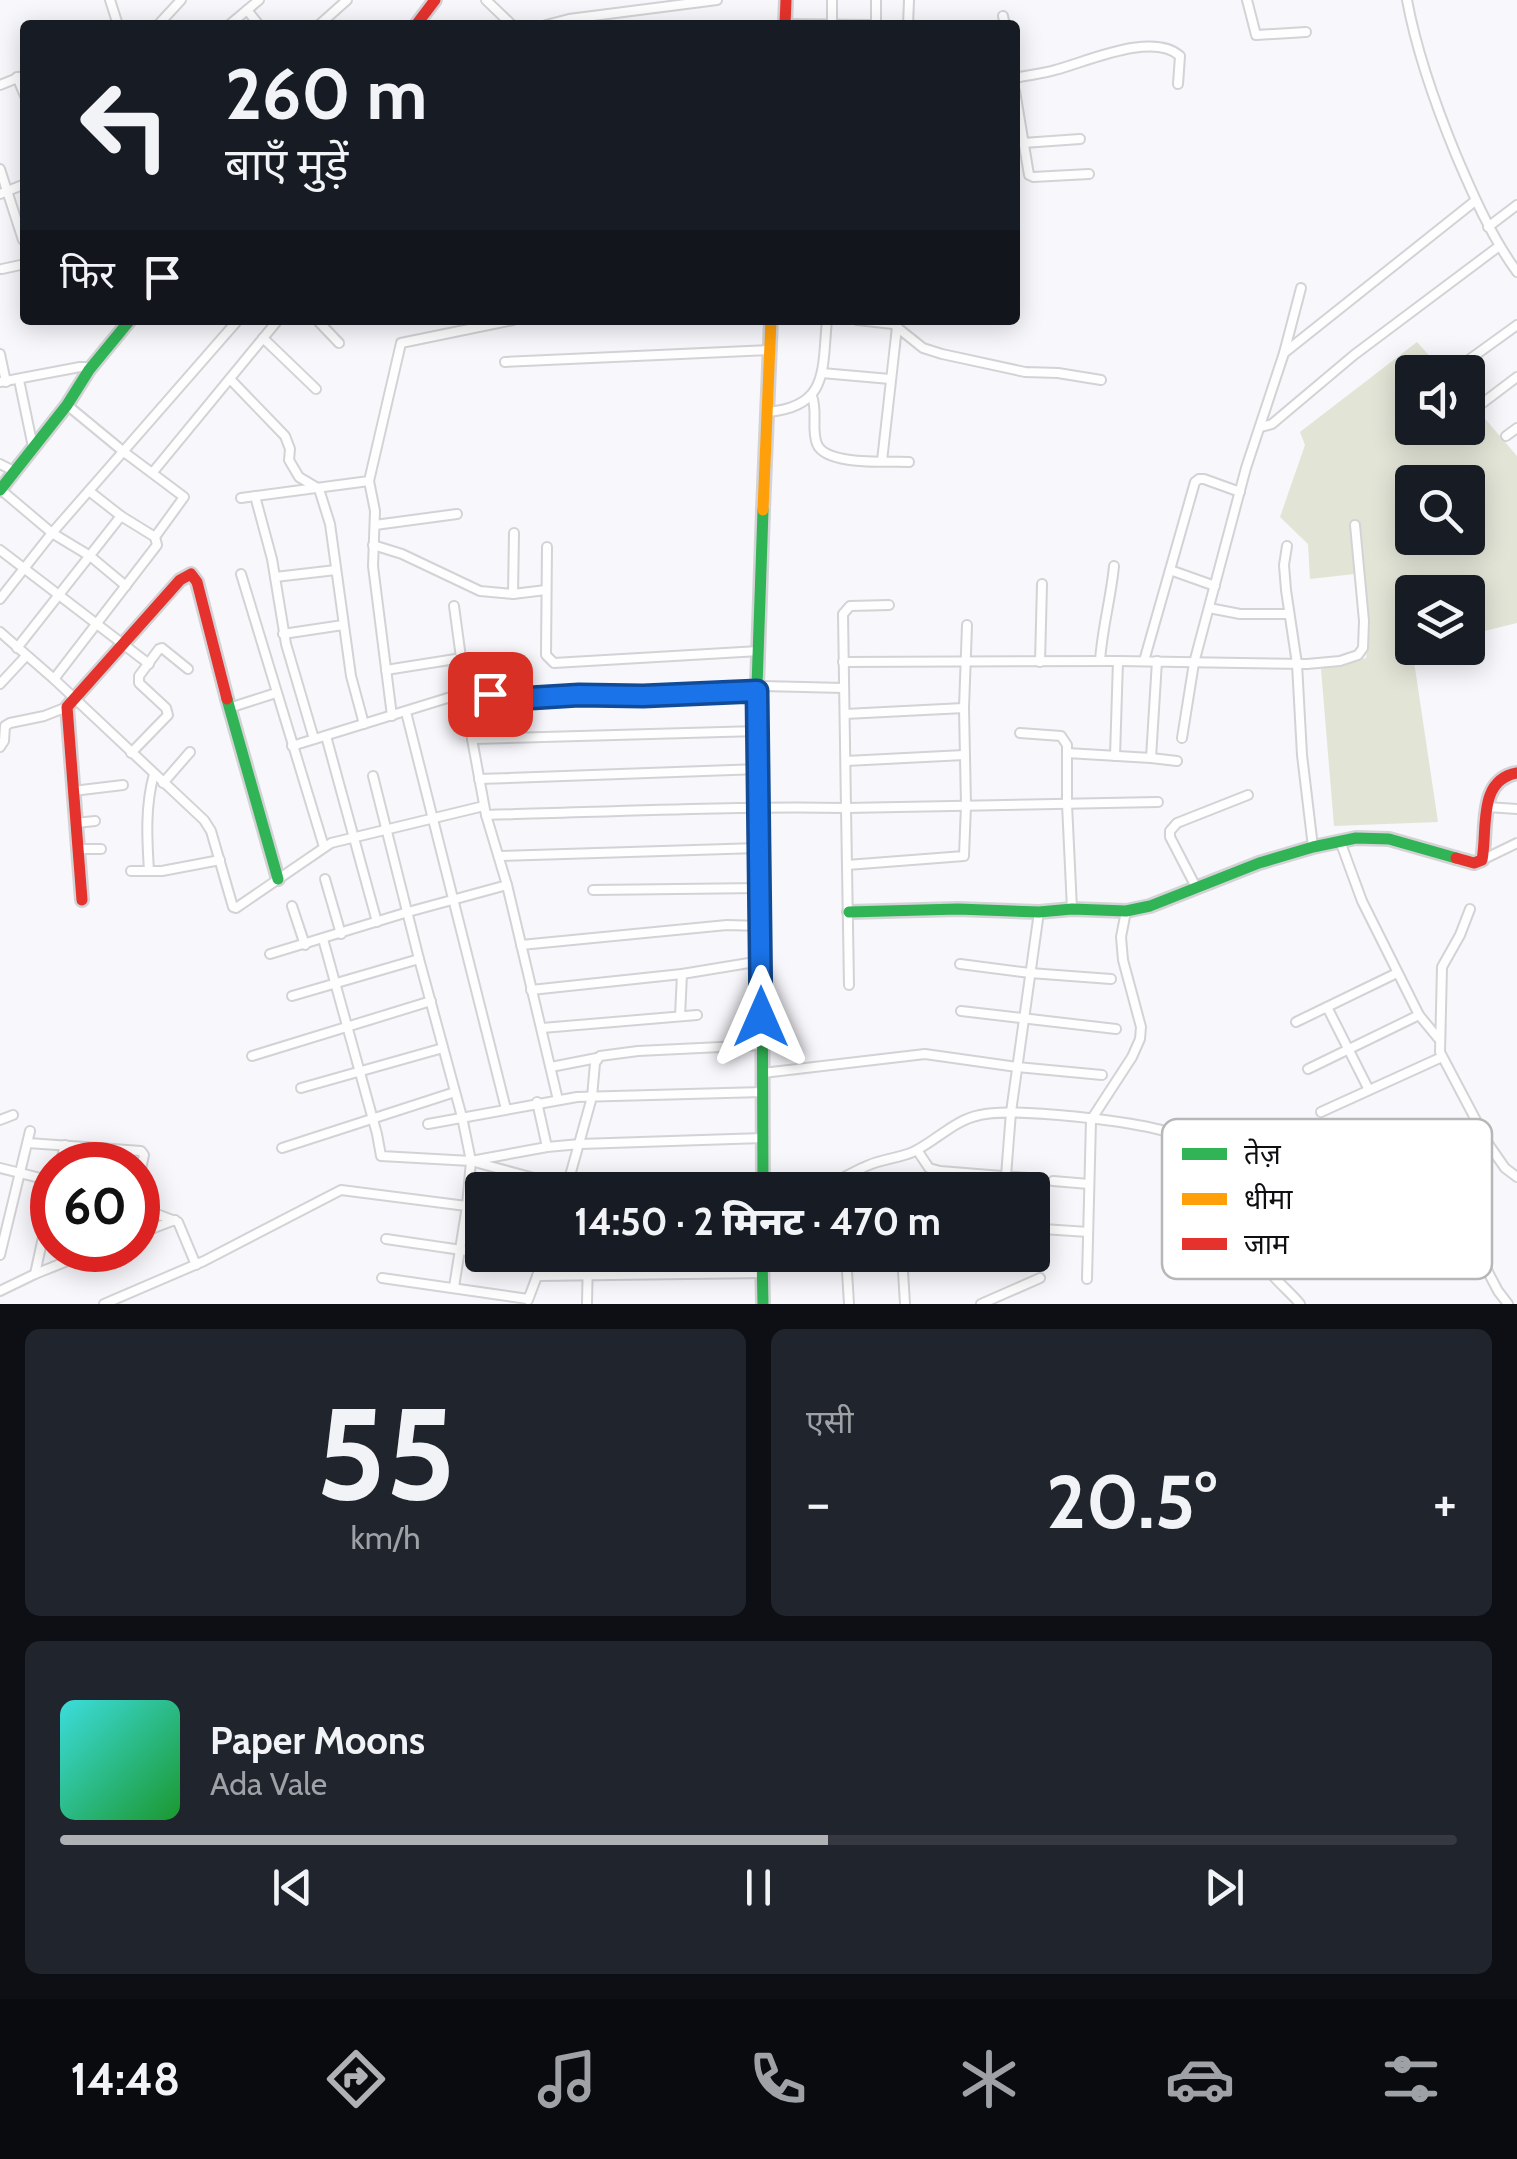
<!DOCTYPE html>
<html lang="hi">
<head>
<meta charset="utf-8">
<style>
  body { margin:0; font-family:Cabin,"Noto Sans Devanagari",sans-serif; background:#20242c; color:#f1f3f6; height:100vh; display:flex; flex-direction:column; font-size:38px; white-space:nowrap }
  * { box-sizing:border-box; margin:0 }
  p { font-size:32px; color:#9ea1a6 }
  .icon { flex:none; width:55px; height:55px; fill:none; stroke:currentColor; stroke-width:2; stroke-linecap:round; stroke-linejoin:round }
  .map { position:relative; height:1304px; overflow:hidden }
  .side { display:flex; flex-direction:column; gap:25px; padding:25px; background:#0d0f14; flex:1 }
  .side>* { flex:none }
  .guide { position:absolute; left:20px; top:20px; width:1000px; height:305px; border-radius:10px; box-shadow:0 5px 25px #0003; background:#171b24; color:#f1f3f6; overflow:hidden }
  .buttons { position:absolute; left:1395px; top:355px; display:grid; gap:20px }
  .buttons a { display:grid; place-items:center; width:90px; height:90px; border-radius:10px; background:#171b24; box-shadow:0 5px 25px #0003; font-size:50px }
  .speed { position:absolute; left:30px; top:1142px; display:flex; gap:20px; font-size:50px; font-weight:700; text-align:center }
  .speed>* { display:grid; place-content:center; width:130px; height:130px; border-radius:50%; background:#171b24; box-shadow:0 5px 25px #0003; line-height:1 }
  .speed .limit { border:15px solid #d22; background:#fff; color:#111 }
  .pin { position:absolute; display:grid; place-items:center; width:85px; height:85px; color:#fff; margin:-42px; border-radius:20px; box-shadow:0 5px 15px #0006 }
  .me { position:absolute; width:110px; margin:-55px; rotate:0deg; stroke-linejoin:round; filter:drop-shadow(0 0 8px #0008) }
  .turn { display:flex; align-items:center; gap:35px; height:210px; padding:0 40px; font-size:45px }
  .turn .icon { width:130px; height:130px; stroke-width:2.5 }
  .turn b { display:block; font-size:70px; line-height:85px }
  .then { display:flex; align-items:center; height:95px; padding:0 40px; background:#0003; gap:20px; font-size:38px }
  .big { font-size:75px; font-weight:800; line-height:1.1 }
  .side .card { flex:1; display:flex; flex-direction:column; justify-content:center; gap:15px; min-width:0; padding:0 35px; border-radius:15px; background:#20242c }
  .side .dial { align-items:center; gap:0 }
  .dial b { font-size:130px; line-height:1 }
  .song { display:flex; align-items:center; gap:30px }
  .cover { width:120px; height:120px; border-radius:15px; background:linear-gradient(135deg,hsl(180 70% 55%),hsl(130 70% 35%)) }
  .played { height:10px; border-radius:5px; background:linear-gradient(90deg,#b0b1b4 55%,#363941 55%) }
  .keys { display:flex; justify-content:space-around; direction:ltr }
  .heat { display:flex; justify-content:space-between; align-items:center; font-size:55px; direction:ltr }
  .side .tiles { flex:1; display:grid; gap:25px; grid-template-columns:1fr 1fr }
  .card:last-child { grid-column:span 2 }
  .trip { position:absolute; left:465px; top:1172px; width:585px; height:100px; border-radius:10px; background:#171b24; box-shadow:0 5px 25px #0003; font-weight:800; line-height:100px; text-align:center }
  .menu { display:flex; height:160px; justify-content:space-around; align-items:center; background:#090b0e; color:#9ea1a6 }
  .menu .icon { width:70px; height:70px }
  .menu .current { color:#b0b1b4 }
  .menu b { font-size:45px; color:#f1f3f6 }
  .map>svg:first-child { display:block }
</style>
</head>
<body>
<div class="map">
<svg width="1517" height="1304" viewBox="0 0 1517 1304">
  <rect width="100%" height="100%" fill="#f7f7fc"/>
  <path fill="#e2e5d6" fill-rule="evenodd" d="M 1417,342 L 1444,372 L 1412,372 L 1412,428 L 1468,428 L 1468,399 L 1517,456 L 1517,623 L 1468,635 L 1468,592 L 1412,592 L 1412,648 L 1438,822 L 1334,826 L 1321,669 L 1366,658 L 1368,643 L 1358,521 L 1351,522 L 1355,574 L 1310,579 L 1308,544 L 1280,517 L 1305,445 L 1300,432 ZM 1412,482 L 1468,482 L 1468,538 L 1412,538 Z"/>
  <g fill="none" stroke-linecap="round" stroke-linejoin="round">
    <g stroke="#d3d3d6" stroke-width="12">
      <g id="street">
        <polyline points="110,0 118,25"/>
        <polyline points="486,0 512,25"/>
        <polyline points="1247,0 1256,35 1306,32"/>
        <path d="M 1407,0 C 1417,54 1435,104 1456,155 C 1474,197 1491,236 1517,272"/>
        <polyline points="247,10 259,25"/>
        <polyline points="1003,16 1005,25"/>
        <polyline points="785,24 873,25 876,22 876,0"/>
        <polyline points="832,24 832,0"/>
        <polyline points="158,25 181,0"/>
        <polyline points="229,25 259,0"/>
        <polyline points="319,25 347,0"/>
        <polyline points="546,25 569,19 717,0"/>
        <polyline points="908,25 909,0"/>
        <polyline points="17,77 25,96"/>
        <path d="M 1015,78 C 1028,75 1042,74 1055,70 C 1086,62 1153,31 1180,56 L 1178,84"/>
        <polyline points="0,85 25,75"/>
        <polyline points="1015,91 1029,175 1033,177 1089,174"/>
        <polyline points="1023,143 1080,139"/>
        <polyline points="0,169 23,240"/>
        <polyline points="0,194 25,184"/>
        <polyline points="1488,227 1517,205"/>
        <polyline points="2,269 25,264"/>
        <polyline points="317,320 339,343"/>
        <polyline points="857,320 893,324 923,348 942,354 1025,372 1058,373 1101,380"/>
        <polyline points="263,338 316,389"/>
        <polyline points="1284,353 1301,288"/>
        <polyline points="0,354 6,382"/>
        <polyline points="505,362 770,350"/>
        <polyline points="1452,372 1517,325"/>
        <polyline points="822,373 890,379"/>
        <polyline points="230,379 285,436 290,449 289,460 299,477 319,489 330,524 351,676 364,724"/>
        <polyline points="19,380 33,447"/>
        <polyline points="0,382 80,367 85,367 89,370"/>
        <path d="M 812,396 C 818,412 811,429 817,444 C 826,466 888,461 909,462"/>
        <polyline points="67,405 124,452 184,497 155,537"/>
        <polyline points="1476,408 1517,377"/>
        <path d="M 767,412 C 829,407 822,370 827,320"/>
        <polyline points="1261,427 1272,424 1354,355 1498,247"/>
        <polyline points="1506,436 1517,428"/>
        <polyline points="882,461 897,327"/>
        <polyline points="0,464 14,471"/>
        <polyline points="153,472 278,320"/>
        <polyline points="369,481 375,511 373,566 392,716"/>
        <polyline points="0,489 52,533 90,556 126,586"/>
        <polyline points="255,496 272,559 286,644 314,739"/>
        <polyline points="241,498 369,481 401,343 513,320"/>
        <polyline points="375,525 457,514"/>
        <polyline points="373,545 402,554 480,591 513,594 546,590"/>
        <polyline points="1287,546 1284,565 1286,590 1297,664 1302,755 1313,847"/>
        <polyline points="547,547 546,655 554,663 759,651"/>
        <polyline points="0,550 149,664"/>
        <polyline points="1170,570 1215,586"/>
        <polyline points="241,574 324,847"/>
        <polyline points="275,577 336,570"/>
        <polyline points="513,594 514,533"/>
        <polyline points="0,599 52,533 238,320"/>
        <polyline points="889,605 850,606 843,614 846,808 1158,802"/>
        <polyline points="454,606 472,739 486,815 507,885 558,1100"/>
        <polyline points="1209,608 1240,614 1289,614"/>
        <polyline points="0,632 54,679 204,820 211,831 233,907 236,908 331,843 484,806"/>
        <polyline points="283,634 343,625"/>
        <polyline points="17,648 121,516"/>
        <path d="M 1100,661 C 1102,629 1111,598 1114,566"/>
        <polyline points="1144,661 1195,482 1199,479 1204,479 1240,492"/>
        <polyline points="843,662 1118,661 1307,664 1340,661 1358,655 1363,648 1364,621 1355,525"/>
        <polyline points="1040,662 1042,584"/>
        <polyline points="386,670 462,658"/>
        <polyline points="54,679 157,545 155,537 121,516 89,491"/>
        <polyline points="0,684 26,656"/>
        <polyline points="757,686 844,688"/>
        <polyline points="229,708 276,693"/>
        <polyline points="406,712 506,1109"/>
        <polyline points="845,714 964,708"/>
        <polyline points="1020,733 1061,736 1067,745 1067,804 1072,909"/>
        <polyline points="326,736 377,922"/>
        <polyline points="1182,738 1194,663 1246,468 1284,353 1475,201"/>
        <polyline points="472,739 758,731"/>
        <polyline points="292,746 467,692 486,691 498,700 520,697 643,697 757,691"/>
        <polyline points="0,747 4,741 5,726 10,723 44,716 67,707"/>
        <polyline points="131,753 168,715 166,708 139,683 139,676 159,649 162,648 188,669"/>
        <polyline points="1067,753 1151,758 1177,761"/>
        <polyline points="1115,756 1118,661"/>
        <polyline points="1151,758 1157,661"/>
        <polyline points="846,761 964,755"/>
        <polyline points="373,776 419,959 462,1117 471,1161"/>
        <polyline points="479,779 760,769"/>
        <polyline points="163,783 190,752"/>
        <polyline points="73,791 123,785"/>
        <polyline points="1487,807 1517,809"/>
        <path d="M 486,815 C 606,812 726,806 846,808 L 849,985"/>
        <polyline points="76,823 95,821"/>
        <polyline points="1340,841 1362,901 1419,1015 1438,1038"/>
        <polyline points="78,849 101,849"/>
        <polyline points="499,856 759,848"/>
        <polyline points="1482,860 1517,843"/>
        <polyline points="847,865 964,856 966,805 964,708 967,625"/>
        <polyline points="131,871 162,871 220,860"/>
        <path d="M 149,871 C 147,839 145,806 154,774"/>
        <polyline points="325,879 341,934"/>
        <polyline points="1197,889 1170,837 1170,831 1177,823 1248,795"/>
        <polyline points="593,890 761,888"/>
        <polyline points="292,906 305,945"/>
        <polyline points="1470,909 1460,935 1442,967 1440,1052 1489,1145 1505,1168 1517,1177"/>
        <polyline points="323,939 377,1134 381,1156 471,1161 567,1187 763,1184"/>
        <polyline points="521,945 727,925 762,926"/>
        <polyline points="270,954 408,912 507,885"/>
        <polyline points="960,964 1030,973 1111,979"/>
        <polyline points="531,990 682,974 761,961"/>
        <polyline points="292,996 419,959"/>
        <polyline points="1327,1007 1369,1090"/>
        <polyline points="961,1011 1116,1029"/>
        <polyline points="680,1016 682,974"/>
        <polyline points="1296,1022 1397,973"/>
        <polyline points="542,1028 697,1015"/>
        <polyline points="252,1056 431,1001"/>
        <polyline points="551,1067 597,1058"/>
        <polyline points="1308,1069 1419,1015"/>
        <polyline points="763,1073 925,1054 1017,1067 1102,1075"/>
        <polyline points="301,1088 443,1048"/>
        <polyline points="537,1102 547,1147"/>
        <polyline points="1321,1112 1442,1057"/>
        <polyline points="0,1120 13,1115"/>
        <polyline points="428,1124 577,1097 763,1092"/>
        <polyline points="28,1143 141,1151 144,1155 138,1183"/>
        <polyline points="282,1148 455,1092"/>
        <polyline points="917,1150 929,1168 940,1171 1040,1179"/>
        <polyline points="60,1165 65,1145"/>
        <polyline points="101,1165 105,1148"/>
        <polyline points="0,1168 52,1181"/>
        <polyline points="1006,1176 1011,1112 1039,912"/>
        <polyline points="1053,1181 1089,1184"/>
        <polyline points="566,1190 592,1097 595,1063 600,1056 638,1051 762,1045"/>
        <path d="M 821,1190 C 837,1181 852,1172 869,1165 C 883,1159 899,1158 913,1152 C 936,1141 954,1120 980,1115 C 1010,1107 1140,1121 1170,1133 C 1196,1144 1223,1169 1241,1191 C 1260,1216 1254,1238 1265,1263 C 1272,1279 1289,1290 1300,1304"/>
        <polyline points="138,1207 178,1222 196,1265"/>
        <path d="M 1254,1216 L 1387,1169 C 1416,1160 1429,1166 1446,1192 L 1498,1291 L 1508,1304"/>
        <polyline points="1043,1229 1088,1232"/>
        <polyline points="138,1234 175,1220"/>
        <polyline points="386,1239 482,1253"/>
        <polyline points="0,1255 30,1131"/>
        <polyline points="492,1255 542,1264"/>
        <polyline points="846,1255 849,1304"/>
        <polyline points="902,1255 905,1304"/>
        <polyline points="35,1274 52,1196"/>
        <polyline points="537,1276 763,1273"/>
        <polyline points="382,1278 528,1299"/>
        <polyline points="1087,1279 1091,1120 1132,1057 1140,1039 1141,1027 1123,960 1121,937 1126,911"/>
        <polyline points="454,1287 467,1206 471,1161 547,1147 580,1144 763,1138"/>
        <polyline points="0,1291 35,1274 95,1250"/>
        <polyline points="528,1300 545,1255"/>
        <polyline points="104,1304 204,1261 341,1190 482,1208"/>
        <polyline points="587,1304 588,1255"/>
        <polyline points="981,1304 1040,1278"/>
      </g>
    </g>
    <g stroke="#d3d3d6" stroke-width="16">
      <g id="fast">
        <polyline points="0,490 67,405 89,370 130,320"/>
        <polyline points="763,510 757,686 762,926 763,1190"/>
        <polyline points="227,699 278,879"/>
        <polyline points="849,912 958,909 1039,912 1072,909 1126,911 1150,906 1259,863 1313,847 1356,838 1389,839 1456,858"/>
        <polyline points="762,1255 763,1304"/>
      </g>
    </g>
    <g stroke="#d3d3d6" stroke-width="16">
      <polyline id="slow" points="763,510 771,320"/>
    </g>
    <g stroke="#d3d3d6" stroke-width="16">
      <g id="jam">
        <polyline points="416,25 435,0"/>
        <polyline points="785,25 786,0"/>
        <path d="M 1456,858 L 1474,863 L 1482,860 C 1488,829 1477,780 1517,773"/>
        <polyline points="82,900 67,707 180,580 191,574 197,582 227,699"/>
      </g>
    </g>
    <use href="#street" stroke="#fefeff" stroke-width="8"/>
    <use href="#fast" stroke="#30b455" stroke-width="11"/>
    <use href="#slow" stroke="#ff9f0a" stroke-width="11"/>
    <use href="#jam" stroke="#e5322d" stroke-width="11"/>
  </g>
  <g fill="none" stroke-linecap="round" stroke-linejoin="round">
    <g stroke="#114b97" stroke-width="25">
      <polyline id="route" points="490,694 498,700 579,695 643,696 757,691 761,1017"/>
    </g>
    <use href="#route" stroke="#1a73e8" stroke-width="18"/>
  </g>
  <rect x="1162" y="1119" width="330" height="160" rx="15" fill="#fff" stroke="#b7b7b8" stroke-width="2.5"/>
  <rect x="1182" y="1148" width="45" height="12" fill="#30b455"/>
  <rect x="1182" y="1193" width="45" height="12" fill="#ff9f0a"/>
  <rect x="1182" y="1238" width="45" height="12" fill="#e5322d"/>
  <g font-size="28" fill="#0f0f11">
    <text x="1244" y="1164">तेज़</text>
    <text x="1244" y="1209">धीमा</text>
    <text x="1244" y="1254">जाम</text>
  </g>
</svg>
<div class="buttons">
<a><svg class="icon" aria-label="sound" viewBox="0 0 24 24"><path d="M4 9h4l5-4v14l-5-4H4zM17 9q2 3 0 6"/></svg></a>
<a><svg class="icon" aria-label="search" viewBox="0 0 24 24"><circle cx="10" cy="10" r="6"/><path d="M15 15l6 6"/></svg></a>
<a><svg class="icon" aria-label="layers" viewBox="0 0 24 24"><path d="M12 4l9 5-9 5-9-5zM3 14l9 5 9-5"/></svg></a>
</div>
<div class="speed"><div class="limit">60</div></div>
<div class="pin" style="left:490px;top:694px;background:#d93025"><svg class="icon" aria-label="arrive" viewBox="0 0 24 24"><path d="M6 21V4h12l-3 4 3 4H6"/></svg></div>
<svg class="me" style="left:761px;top:1017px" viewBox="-20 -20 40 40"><path d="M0-17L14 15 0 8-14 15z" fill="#1a73e8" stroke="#fff" stroke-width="4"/></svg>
<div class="trip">14:50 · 2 मिनट · 470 m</div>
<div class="guide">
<div class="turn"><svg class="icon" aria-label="left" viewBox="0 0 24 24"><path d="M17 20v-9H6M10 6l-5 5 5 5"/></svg><div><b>260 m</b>बाएँ मुड़ें</div></div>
<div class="then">फिर<svg class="icon" aria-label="arrive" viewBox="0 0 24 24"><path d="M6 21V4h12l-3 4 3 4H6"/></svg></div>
</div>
</div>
<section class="side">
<div class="tiles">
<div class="card dial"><b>55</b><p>km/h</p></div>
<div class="card"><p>एसी</p>
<div class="heat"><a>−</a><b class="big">20.5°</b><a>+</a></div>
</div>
<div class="card">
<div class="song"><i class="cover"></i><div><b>Paper Moons</b><p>Ada Vale</p></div></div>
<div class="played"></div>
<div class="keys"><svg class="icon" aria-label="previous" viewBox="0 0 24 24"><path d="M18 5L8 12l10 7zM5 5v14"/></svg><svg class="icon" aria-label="pause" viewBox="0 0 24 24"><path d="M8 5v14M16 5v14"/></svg><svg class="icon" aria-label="next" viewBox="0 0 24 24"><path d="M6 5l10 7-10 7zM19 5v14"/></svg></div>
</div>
</div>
</section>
<nav class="menu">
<b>14:48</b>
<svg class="icon current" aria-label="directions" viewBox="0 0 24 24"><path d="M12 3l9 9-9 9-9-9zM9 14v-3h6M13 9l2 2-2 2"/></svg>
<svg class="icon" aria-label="music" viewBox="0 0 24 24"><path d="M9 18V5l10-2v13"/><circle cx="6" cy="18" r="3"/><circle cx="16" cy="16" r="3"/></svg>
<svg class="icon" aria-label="phone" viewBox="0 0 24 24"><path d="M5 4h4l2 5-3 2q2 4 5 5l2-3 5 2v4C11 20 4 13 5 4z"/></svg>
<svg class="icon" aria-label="climate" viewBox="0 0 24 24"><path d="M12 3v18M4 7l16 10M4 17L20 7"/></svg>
<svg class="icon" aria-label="car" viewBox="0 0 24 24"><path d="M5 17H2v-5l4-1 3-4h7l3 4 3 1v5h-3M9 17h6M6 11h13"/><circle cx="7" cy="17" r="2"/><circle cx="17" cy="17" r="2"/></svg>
<svg class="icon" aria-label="filters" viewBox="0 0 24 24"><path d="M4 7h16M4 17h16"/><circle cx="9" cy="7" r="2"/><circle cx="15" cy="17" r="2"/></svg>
</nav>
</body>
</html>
